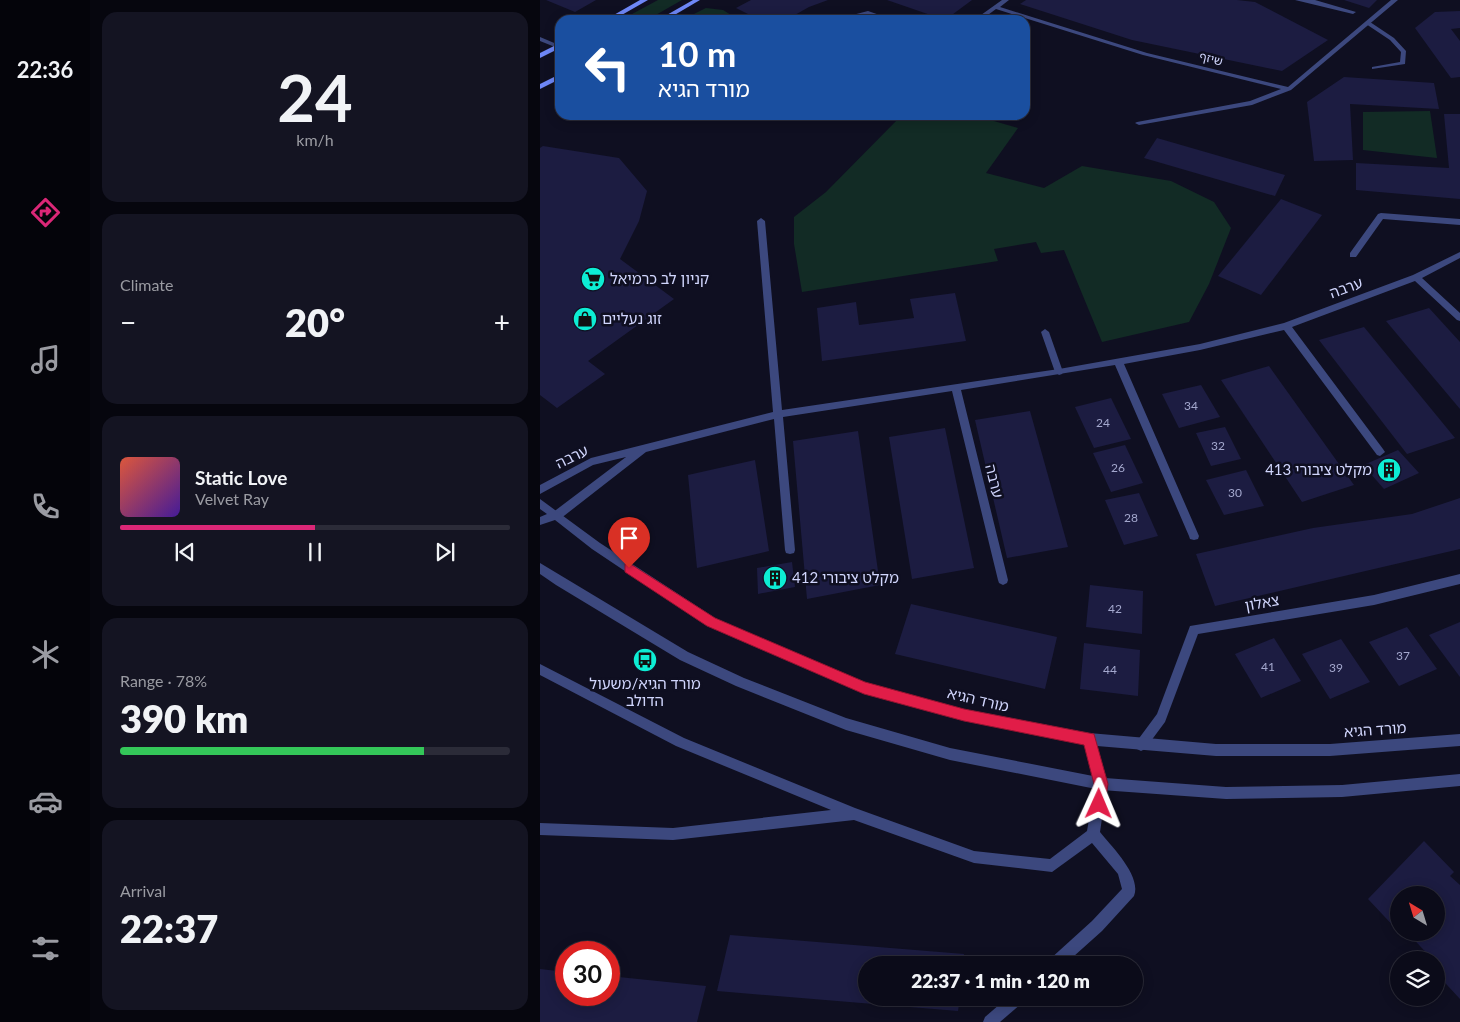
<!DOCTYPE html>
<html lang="en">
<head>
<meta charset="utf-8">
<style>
  body { margin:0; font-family:Lato,"Noto Sans Hebrew",sans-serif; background:#141422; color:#f1f3f6; height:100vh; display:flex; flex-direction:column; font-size:19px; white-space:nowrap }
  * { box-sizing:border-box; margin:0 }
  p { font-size:16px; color:#9a9ba2 }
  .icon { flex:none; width:28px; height:28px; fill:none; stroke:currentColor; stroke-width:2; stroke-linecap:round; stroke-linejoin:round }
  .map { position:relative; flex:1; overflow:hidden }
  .side { display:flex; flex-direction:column; gap:12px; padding:12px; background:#06060e; width:450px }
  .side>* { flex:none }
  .top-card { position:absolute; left:15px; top:15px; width:475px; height:105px; border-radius:15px; box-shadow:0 2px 12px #0003,0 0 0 1px #2b2b38; background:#1a4fa0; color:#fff; overflow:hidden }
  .needle { width:32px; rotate:322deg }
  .fabs { position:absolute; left:850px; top:886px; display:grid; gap:10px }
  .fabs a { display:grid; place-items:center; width:55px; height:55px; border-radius:50%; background:#0b0b19; box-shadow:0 2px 12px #0003,0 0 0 1px #2b2b38; font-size:25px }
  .speed { position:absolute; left:15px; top:941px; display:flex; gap:10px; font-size:25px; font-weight:700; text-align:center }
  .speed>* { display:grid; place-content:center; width:65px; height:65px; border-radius:50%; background:#0b0b19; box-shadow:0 2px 12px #0003,0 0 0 1px #2b2b38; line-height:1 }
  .speed .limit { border:8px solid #d22; background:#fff; color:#111 }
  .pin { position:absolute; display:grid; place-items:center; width:42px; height:42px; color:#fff; margin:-51px -21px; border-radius:50% 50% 50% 0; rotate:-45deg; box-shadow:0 0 5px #0007 }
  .pin .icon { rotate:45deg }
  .me { position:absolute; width:55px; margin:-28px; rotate:1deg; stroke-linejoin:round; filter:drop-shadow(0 0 4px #0008) }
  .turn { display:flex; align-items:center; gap:18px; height:105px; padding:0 20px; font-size:22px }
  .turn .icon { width:65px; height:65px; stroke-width:2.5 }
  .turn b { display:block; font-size:35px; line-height:42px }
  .big { font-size:38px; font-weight:800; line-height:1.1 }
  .side .card { flex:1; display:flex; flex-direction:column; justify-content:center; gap:8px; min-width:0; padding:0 18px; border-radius:15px; background:#141422 }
  .side .dial { align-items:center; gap:0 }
  .dial b { font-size:65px; line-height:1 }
  .song { display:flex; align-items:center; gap:15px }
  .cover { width:60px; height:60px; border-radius:8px; background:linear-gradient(135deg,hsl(10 70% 55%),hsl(260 70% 35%)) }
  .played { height:5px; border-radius:2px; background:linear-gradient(90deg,#db2777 50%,#2b2b38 50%) }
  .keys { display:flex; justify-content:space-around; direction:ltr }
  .heat { display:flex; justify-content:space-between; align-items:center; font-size:28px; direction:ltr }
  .charge { height:8px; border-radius:4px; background:linear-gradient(90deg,#34c759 78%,#2b2b38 0) }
  .trip { position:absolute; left:318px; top:956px; width:285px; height:50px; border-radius:25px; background:#0b0b19; box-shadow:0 2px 12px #0003,0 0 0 1px #2b2b38; font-weight:800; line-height:50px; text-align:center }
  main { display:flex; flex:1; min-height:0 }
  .tabs { display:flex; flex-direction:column; width:90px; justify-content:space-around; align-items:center; background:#04040a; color:#9a9ba2 }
  .tabs .icon { width:35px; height:35px }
  .tabs .selected { color:#db2777 }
  .tabs b { font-size:22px; color:#f1f3f6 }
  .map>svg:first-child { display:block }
</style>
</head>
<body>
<main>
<nav class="tabs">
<b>22:36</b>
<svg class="icon selected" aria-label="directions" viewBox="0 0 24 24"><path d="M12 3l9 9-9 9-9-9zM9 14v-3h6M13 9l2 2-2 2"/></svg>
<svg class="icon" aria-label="music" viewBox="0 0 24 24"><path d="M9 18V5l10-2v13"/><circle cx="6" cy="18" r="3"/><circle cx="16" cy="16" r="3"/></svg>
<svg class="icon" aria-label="phone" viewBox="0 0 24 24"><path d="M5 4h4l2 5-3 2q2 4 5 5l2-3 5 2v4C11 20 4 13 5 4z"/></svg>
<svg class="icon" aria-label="climate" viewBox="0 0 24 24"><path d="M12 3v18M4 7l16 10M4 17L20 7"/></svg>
<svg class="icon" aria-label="car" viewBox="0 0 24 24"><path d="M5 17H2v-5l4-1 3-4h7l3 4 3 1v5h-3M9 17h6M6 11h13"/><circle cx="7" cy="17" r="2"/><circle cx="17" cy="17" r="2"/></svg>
<svg class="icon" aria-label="filters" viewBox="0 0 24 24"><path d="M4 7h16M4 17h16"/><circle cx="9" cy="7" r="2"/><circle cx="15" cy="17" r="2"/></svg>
</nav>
<section class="side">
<div class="card dial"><b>24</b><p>km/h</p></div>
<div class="card"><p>Climate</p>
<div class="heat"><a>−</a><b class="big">20°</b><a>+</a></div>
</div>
<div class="card">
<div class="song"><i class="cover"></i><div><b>Static Love</b><p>Velvet Ray</p></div></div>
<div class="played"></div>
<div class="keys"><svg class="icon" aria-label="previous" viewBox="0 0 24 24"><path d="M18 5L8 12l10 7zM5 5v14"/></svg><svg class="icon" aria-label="pause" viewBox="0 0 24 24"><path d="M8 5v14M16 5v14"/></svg><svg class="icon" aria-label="next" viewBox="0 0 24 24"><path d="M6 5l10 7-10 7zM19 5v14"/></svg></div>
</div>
<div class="card"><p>Range · 78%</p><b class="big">390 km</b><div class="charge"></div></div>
<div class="card"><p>Arrival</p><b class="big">22:37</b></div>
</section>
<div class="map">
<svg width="920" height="1022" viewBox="0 0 920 1022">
  <rect width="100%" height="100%" fill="#0f0f21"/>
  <g fill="#122b25">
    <polygon points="118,0 142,0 107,20 81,20"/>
    <polygon points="166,8 183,10 199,20 142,20"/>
    <polygon points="890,111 897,158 823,150 823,112"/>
    <polygon points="362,115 433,115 478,128 446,173 504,188 542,166 631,181 674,202 691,228 669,284 649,322 562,342 524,250 501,253 496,242 454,249 458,261 262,292 254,244 254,217 286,192"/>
  </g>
  <g fill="#1c1c41">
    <polygon points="6,0 56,0 35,12"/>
    <polygon points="211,0 288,0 269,7 246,20 220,20 196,8"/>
    <polygon points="347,0 432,0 405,20"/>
    <polygon points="486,0 697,0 715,2 788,40 742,71 592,40 480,4"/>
    <polygon points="804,0 837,0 829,8"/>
    <polygon points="920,11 920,28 911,29 920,41 920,77 911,78 875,28 895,12"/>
    <polygon points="804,77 894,83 899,109 810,104 813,160 774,161 767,102"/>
    <polygon points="904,114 920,114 920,199 816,190 816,163 909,168"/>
    <polygon points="617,138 745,175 735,196 604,158"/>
    <polygon points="3,146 79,158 107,191 99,221 80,259 134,299 48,361 65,374 17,408 0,395 0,148"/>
    <polygon points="741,199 782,215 721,295 678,276"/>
    <polygon points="415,293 426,341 282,361 277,308 316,302 319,325 374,318 370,299"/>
    <polygon points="889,308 920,342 920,409 846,321"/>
    <polygon points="824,327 915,438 867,454 779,340"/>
    <polygon points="729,366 814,485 762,502 681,380"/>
    <polygon points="661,385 680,417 639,428 622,394"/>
    <polygon points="571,398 591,439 554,448 535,407"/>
    <polygon points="490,411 528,547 467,558 435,420"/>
    <polygon points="685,427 701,459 671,466 656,433"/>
    <polygon points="405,428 434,568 372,579 349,437"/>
    <polygon points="318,431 340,585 267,599 253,441"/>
    <polygon points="585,445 603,483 571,492 553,453"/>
    <polygon points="858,450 879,473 844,489 830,473 825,475 819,467"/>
    <polygon points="215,460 229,551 157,568 148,475"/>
    <polygon points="706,470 724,506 684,515 666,480"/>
    <polygon points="599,493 618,536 584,545 565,500"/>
    <polygon points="920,498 920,549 675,606 656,554 773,528 872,514"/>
    <polygon points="252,562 255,587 218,594 217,568"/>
    <polygon points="550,585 603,591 602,634 546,627"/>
    <polygon points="371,604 517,637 505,689 355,654"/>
    <polygon points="920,622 920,677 889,635"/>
    <polygon points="867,627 897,669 859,686 829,642"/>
    <polygon points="734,638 761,681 721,698 695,654"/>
    <polygon points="801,639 830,682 790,699 762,654"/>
    <polygon points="544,643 600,650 598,696 540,689"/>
    <polygon points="884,841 914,872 910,876 920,885 920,999 896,973 896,960 893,960 867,932 896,932 896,895 859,895 859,932 828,899"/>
    <polygon points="190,935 424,954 423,965 326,965 326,998 420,998 418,1011 177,991"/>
    <polygon points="0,969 26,972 26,995 69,995 69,976 166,986 157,1022 0,1022"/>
  </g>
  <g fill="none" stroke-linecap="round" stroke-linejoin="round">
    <g fill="#3c487e" fill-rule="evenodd">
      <path d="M 328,11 L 354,20 C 344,20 334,15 326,15 C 314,16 304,20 293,20 Z"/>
      <polygon points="826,22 830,22 854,38 866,51 865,64 832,69 832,67 860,62 861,52 850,40 826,24"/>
      <polygon points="841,213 920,219 920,225 843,219 816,257 810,257 810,253 838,214"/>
      <polygon points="505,329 509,332 523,372 522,374 519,375 515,372 501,332"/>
    </g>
    <g fill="#3c487e" fill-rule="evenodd">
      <polygon points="462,0 469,0 460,7 607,53 748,87 851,0 858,0 751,90 712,105 599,125 595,123 597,122 710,101 741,89 603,55 456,9 441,20 434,20"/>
      <polygon points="755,0 775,0 816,12 813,14"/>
      <polygon points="0,37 19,45 20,46 15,47 0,41"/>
      <polygon points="221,218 225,221 242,410 519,369 660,344 744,323 873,275 920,252 920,258 882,278 920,313 920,321 917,320 875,281 752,327 843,449 845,452 840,456 837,455 744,330 660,350 584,364 659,536 658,539 654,540 650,539 649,536 575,365 421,390 468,580 467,583 463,585 459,583 458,580 412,391 243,417 255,550 254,553 250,554 246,553 245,550 234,419 106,452 20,519 16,520 12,519 11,516 12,513 86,457 53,465 0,494 0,485 51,458 233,412 217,221"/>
      <polygon points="920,574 920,584 834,605 658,634 625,722 605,749 601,751 597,749 595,745 597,741 617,714 650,626 834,595"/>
      <path d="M 0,664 L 144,738 L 315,808 L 434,851 L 510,859 L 547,831 L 555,784 L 557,780 L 561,778 L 565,780 L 567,784 L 560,832 C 571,846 602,876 594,896 L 562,931 L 524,965 L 507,965 L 509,960 L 552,921 L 582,889 L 578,874 L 552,843 L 512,872 L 434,863 L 314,820 L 133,840 L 0,835 L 0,823 L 133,828 L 291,810 L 136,746 L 0,675 Z"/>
      <polygon points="467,998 484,998 482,1003 460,1022 443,1022 445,1017"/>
    </g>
    <polygon fill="#3c487e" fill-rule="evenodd" points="0,499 60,543 175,618 325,683 424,709 549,733 676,744 790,744 920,734 920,746 790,756 676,756 557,746 565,778 686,787 802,785 920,774 920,786 802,797 686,799 561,790 410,760 306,730 196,686 140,660 16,585 0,574 0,563 148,652 204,678 306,718 410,748 553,776 544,744 424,721 320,692 167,626 52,549 15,520 0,525 0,517 7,514 0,509"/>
    <g fill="#6e87f7" fill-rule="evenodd">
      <polygon points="100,0 108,0 73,20 65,20"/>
      <polygon points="153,0 160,0 126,20 118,20"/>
      <polygon points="20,43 20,48 0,58 0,53"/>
      <polygon points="20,74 20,79 0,89 0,84"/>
    </g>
  </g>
  <polygon fill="#e11d48" stroke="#92132f" points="89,563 175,618 325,682 424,709 554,734 568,784 564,809 559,811 554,809 552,804 554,784 544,745 424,721 324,694 167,626 85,572 85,564"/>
  <defs>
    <g id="supermarket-disc" transform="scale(1.25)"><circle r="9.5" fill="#0dedd4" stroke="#0f0f21"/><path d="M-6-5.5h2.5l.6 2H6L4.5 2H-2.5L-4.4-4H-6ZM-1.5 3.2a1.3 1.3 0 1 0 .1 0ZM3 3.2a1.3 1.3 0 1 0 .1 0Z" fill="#111"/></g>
    <g id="shop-disc" transform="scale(1.25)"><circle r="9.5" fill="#0dedd4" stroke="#0f0f21"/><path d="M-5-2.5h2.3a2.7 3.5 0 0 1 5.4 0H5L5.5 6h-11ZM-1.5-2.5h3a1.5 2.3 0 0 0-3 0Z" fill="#111"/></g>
    <g id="building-disc" transform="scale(1.25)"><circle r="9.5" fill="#0dedd4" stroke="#0f0f21"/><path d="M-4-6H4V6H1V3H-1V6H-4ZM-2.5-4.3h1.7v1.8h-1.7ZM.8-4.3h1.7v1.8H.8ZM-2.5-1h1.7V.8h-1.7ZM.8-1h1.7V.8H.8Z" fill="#111"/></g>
    <g id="bus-disc" transform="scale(1.25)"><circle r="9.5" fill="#0dedd4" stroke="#0f0f21"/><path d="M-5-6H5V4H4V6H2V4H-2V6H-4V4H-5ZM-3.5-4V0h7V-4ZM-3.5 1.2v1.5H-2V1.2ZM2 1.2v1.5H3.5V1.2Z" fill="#111"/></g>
  </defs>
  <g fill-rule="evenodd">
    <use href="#supermarket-disc" x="53" y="279"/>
    <use href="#shop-disc" x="45" y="319"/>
    <use href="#building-disc" x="849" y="470"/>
    <use href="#building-disc" x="235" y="578"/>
    <use href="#bus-disc" x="105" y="660"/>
  </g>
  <g text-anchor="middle" stroke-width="5" stroke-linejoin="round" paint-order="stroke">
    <g font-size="12" fill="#d1d6fd" stroke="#0f0f21">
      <text transform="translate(671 59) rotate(14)" y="4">שיזף</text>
    </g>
    <g font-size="12" fill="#a4a8ce">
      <text x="651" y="410">34</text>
      <text x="563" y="427">24</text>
      <text x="678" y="450">32</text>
      <text x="578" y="472">26</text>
      <text x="695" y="497">30</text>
      <text x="591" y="522">28</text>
      <text x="575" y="613">42</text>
      <text x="863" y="660">37</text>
      <text x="728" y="671">41</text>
      <text x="796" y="672">39</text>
      <text x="570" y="674">44</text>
    </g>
    <g font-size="15" fill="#d1d6fd" stroke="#0f0f21" text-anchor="start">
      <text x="70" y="284">קניון לב כרמיאל</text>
      <text x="62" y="324">זוג נעליים</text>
      <text x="832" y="475" text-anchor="end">מקלט ציבורי 413</text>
      <text x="252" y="583">מקלט ציבורי 412</text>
      <text x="105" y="689" text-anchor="middle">מורד הגיא/משעול<tspan x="105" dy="17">הדולב</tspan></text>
    </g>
    <g font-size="15" fill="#d1d6fd" stroke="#0f0f21">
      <text transform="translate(806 288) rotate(-20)" y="5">ערבה</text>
      <text transform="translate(32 457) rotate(-26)" y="5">ערבה</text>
      <text transform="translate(454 481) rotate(76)" y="5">ערבה</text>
      <text transform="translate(722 603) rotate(-10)" y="5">צאלון</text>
      <text transform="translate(438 700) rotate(13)" y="5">מורד הגיא</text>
      <text transform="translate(835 730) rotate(-4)" y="5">מורד הגיא</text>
    </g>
  </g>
</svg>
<div class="fabs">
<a><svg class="needle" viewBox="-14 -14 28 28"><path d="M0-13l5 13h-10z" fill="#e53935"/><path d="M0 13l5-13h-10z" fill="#9a9ba2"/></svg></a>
<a><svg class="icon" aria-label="layers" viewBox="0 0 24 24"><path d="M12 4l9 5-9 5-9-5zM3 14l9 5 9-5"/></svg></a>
</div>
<div class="speed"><div class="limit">30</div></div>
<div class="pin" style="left:89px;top:568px;background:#d93025"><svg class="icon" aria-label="arrive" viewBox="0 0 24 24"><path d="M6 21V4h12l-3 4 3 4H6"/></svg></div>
<svg class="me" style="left:559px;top:804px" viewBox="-20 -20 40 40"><path d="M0-17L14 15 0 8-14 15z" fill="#e11d48" stroke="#fff" stroke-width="4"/></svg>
<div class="trip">22:37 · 1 min · 120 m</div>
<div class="top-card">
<div class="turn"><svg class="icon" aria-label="left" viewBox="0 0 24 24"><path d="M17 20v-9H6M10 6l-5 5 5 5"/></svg><div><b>10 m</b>מורד הגיא</div></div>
</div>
</div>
</main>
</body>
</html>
